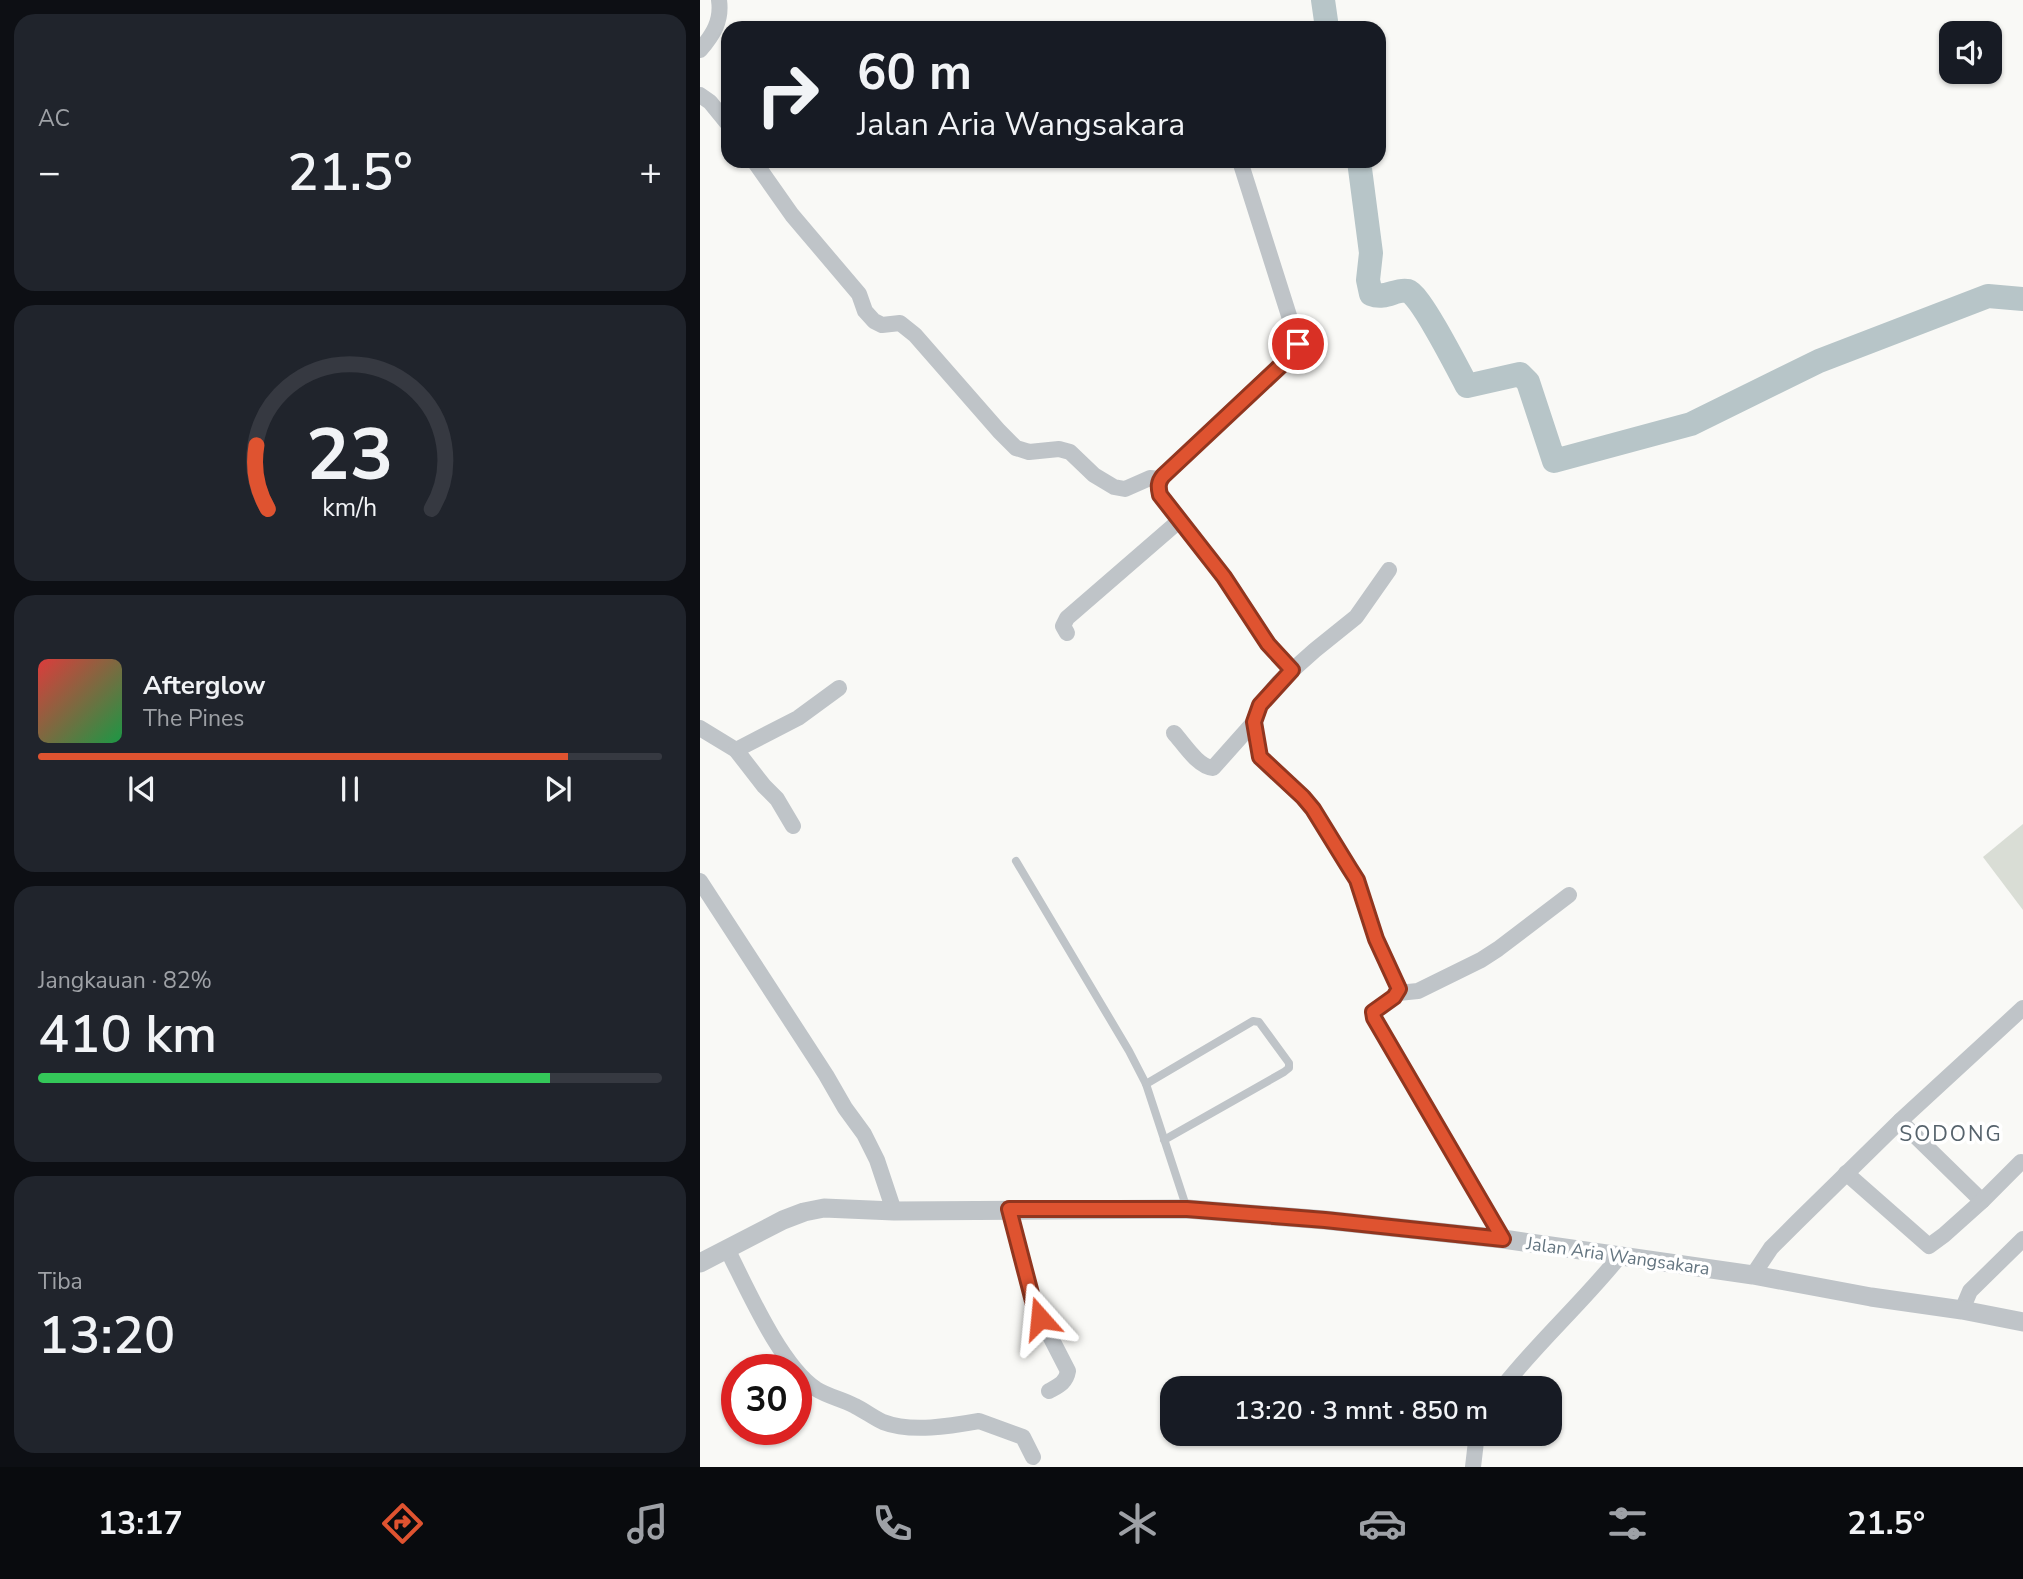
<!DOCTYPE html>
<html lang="id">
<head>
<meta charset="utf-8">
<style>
  body { margin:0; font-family:"Nunito Sans",sans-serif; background:#20242c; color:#f1f3f6; height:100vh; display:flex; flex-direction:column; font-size:26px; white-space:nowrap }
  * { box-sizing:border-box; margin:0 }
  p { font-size:23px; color:#9ea1a6 }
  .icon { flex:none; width:38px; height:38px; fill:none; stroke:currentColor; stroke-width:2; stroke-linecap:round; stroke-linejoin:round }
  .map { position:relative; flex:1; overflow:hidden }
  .drawer { display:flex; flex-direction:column; gap:14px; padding:14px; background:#0d0f14; width:700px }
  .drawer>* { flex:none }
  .banner { position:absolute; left:21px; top:21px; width:665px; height:147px; border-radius:21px; box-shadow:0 2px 5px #0004; background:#171b24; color:#f1f3f6; overflow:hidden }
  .buttons { position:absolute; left:1239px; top:21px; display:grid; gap:14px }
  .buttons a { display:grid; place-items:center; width:63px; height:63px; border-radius:14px; background:#171b24; box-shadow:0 2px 5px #0004; font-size:35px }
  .speed { position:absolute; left:21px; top:1354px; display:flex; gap:14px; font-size:35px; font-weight:700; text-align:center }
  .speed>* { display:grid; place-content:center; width:91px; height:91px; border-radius:50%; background:#171b24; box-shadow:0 2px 5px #0004; line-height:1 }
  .speed .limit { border:10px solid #d22; background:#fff; color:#111 }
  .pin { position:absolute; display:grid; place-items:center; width:60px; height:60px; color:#fff; margin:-30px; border:4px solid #fff; border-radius:50%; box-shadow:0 2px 7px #0007 }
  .me { position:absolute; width:77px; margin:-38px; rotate:342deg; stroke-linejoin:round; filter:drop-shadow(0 0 5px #0008) }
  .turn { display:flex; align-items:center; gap:24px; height:147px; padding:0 21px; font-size:32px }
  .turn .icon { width:91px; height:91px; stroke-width:2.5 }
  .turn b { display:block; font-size:49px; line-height:60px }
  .big { font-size:52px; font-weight:600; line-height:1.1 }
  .drawer .widget { flex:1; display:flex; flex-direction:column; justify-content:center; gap:10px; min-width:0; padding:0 24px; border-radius:21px; background:#20242c }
  .drawer .dial { align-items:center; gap:0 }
  .dial svg { height:182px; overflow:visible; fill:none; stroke:#363941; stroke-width:7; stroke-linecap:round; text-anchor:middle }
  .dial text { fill:#f1f3f6; stroke:none }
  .song { display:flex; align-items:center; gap:21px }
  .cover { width:84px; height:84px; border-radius:10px; background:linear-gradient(135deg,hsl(0 70% 55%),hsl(140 70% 35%)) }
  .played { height:7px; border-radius:4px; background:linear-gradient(90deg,#df5330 85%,#363941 85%) }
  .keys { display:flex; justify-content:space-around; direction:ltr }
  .heat { display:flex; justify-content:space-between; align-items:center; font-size:38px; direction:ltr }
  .charge { height:10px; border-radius:5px; background:linear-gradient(90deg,#34c759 82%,#363941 0) }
  .trip { position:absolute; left:460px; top:1376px; width:402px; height:70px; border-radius:21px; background:#171b24; box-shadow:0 2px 5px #0004; font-weight:600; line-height:70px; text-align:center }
  .menu { display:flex; height:112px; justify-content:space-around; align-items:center; background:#090b0e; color:#9ea1a6 }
  .menu .icon { width:49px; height:49px }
  .menu .on { color:#df5330 }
  .menu b { font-size:32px; color:#f1f3f6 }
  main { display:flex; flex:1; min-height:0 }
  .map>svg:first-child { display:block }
</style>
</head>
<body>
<main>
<section class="drawer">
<div class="widget"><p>AC</p>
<div class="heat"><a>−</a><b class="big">21.5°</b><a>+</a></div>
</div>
<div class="widget dial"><svg viewBox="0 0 100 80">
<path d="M14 69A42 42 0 1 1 86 69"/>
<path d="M14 69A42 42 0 0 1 9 41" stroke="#df5330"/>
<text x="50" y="56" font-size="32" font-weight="700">23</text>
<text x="50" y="72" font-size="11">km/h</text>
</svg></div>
<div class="widget">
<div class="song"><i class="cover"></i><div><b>Afterglow</b><p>The Pines</p></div></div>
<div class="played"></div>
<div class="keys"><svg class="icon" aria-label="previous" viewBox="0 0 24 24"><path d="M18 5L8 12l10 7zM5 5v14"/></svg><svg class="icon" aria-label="pause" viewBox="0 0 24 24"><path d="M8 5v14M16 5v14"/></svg><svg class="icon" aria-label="next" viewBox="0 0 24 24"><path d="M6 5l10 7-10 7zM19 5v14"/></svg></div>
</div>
<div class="widget"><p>Jangkauan · 82%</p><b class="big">410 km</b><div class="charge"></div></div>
<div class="widget"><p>Tiba</p><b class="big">13:20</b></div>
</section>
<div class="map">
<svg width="1323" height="1467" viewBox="0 0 1323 1467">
  <rect width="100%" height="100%" fill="#f9f9f6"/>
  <polygon fill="#d9ddd5" points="1323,824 1323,910 1283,857"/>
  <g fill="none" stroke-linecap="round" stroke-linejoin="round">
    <g stroke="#b7c5c8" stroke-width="24">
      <polyline points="623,0 627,28"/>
      <path d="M 659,161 L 671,253 L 668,280 L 671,294 C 686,300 696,288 708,291 C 720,294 759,371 767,386 L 820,374 L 828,382 L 854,461 L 991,424 L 1119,361 L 1288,296 L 1323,299"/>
    </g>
    <g stroke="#bfc4c8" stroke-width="8">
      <polyline points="316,861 429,1051 446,1084 487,1209"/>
      <polyline points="446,1084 553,1021 559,1022 589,1063 589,1068 584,1072 464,1140"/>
    </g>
    <g stroke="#bfc4c8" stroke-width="16">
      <path d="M 0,50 C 13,35 22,21 19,0"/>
      <polyline points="0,95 10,102 28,124"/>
      <polyline points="54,161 92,215 159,294 165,311 174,321 182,325 200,323 215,335 299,431 316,448 329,452 359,449 370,452 394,475 414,487 425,489 450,478 460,479"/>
      <polyline points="540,161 598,344 596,350 463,476 459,484 460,494 524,577 568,644 592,670"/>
      <path d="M 689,570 L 656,617 L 615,650 L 578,683 L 560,705 L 554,722 L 560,757 L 603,798 L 613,809 L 657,880 L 676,939 L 699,989 C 696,1000 681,1004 673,1012 L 674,1018 L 803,1239"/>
      <polyline points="367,633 363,626 367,618 479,521"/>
      <polyline points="0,728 36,750 64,786 77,799 93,826"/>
      <path d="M 474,733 C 484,744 498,767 513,768 L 554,722"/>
      <polyline points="36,750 98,718 139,688"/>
      <polyline points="0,881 126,1075 145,1108 164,1134 177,1160 194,1211"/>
      <polyline points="698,993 718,991 781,960 798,949 869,895"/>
      <polyline points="1200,1121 1282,1201"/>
      <polyline points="1146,1173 1229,1246 1244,1235 1282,1201 1321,1162"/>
      <path d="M 309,1209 L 334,1305 L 368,1371 C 366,1383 358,1386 349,1391"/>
      <path d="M 27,1249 C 47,1288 80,1365 116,1389 C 129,1397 142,1399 155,1406 C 165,1411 174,1418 183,1422 C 211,1433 251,1426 279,1421 L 323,1437 L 333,1457"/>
      <polyline points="1053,1275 1071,1248 1097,1222 1200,1121 1323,1008"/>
      <polyline points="1262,1310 1270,1291 1323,1239"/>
      <path d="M 802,1388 C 838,1342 882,1303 919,1257"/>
      <polyline points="773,1467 777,1433"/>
    </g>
    <polyline stroke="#bfc4c8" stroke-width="19" points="0,1263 83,1220 104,1212 124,1208 194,1211 487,1209 625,1220 803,1239 1053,1275 1171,1297 1262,1310 1323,1322"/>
  </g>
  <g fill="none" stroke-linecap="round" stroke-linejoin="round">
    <g stroke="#91361f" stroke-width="18">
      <path id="route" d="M 340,1318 L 334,1305 L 309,1209 L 487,1209 L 625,1220 L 803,1239 L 674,1018 L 673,1012 L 694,997 L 699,989 L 676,939 L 657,880 L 650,869 L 613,809 L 603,797 L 560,757 L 554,722 L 560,705 L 592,670 L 568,644 L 524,577 L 460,495 C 458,487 458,482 463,476 L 592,355 L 596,350 L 598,344"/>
    </g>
    <use href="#route" stroke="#df5330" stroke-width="12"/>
  </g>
  <g text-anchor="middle" stroke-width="7" stroke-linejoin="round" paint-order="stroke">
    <g font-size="18" fill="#647580" stroke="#fff">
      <text transform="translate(918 1256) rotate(8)" y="6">Jalan Aria Wangsakara</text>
    </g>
    <g font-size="21" letter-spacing="2" fill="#56636c" stroke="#fff">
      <text x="1251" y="1141">SODONG</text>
    </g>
  </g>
</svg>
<div class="buttons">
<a><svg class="icon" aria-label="sound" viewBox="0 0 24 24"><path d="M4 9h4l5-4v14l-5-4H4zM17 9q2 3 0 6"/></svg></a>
</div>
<div class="speed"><div class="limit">30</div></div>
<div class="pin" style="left:598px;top:344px;background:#d93025"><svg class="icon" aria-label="arrive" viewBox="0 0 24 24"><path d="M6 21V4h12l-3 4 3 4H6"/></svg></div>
<svg class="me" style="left:340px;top:1318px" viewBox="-20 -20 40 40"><path d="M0-17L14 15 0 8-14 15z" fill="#df5330" stroke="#fff" stroke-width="4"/></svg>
<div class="trip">13:20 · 3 mnt · 850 m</div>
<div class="banner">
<div class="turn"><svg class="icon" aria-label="right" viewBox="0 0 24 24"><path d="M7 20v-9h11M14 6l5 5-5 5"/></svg><div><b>60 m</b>Jalan Aria Wangsakara</div></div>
</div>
</div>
</main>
<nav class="menu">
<b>13:17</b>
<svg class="icon on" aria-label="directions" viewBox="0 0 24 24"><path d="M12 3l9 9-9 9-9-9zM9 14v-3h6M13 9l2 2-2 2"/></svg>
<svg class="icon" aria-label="music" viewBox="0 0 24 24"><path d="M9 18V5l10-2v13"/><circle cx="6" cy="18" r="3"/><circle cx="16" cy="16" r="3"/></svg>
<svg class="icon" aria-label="phone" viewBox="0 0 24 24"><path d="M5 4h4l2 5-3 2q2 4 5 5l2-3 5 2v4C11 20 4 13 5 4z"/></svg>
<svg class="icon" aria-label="climate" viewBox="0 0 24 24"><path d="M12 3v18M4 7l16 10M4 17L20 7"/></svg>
<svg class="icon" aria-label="car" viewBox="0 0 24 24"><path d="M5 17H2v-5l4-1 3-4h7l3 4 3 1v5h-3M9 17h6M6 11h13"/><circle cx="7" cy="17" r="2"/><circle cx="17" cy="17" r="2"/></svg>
<svg class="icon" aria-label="filters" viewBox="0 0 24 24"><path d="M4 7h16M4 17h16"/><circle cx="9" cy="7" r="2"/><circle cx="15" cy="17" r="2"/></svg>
<b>21.5°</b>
</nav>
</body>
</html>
